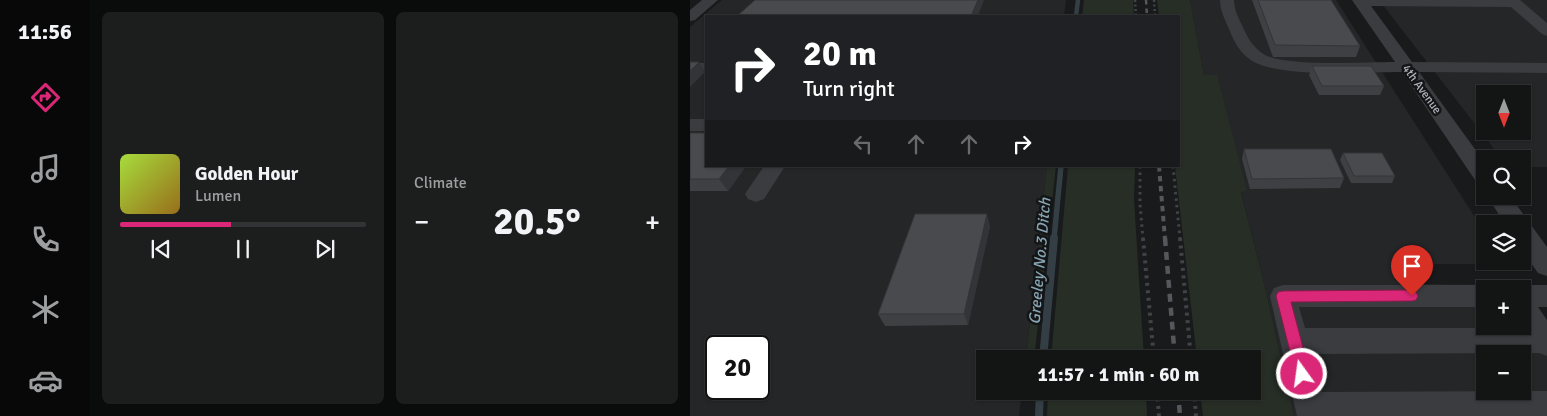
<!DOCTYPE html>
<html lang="en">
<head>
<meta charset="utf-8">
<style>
  body { margin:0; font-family:Signika,sans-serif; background:#1c1d1d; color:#f1f3f6; height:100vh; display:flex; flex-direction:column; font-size:19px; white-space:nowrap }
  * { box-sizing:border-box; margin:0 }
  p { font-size:16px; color:#9d9ea0 }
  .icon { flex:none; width:28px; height:28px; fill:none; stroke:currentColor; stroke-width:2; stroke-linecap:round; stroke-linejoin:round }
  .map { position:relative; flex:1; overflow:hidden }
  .details { display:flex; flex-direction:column; gap:12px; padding:12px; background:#0a0b0b; width:600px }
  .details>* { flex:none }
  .banner { position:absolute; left:15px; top:15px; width:475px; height:152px; border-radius:0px; box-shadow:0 1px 4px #0004,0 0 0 1px #323334; background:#202124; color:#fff; overflow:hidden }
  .needle { width:32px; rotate:180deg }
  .fabs { position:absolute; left:786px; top:85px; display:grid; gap:10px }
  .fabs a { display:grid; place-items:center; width:55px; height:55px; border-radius:0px; background:#131414; box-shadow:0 1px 4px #0004,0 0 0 1px #323334; font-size:25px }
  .speed { position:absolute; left:15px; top:335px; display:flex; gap:10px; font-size:25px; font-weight:700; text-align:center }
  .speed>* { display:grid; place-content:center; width:65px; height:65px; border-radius:50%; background:#131414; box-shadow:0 1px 4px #0004,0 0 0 1px #323334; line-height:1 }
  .speed .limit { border:2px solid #111; border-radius:8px; background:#fff; color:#111 }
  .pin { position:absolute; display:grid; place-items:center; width:42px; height:42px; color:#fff; margin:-51px -21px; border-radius:50% 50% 50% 0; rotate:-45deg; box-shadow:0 0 5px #0007 }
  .pin .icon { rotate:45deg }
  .me { position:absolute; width:55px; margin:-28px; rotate:346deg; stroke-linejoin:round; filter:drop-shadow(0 0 4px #0008) }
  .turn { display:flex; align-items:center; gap:18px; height:105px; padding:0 15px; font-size:22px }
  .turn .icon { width:65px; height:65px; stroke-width:2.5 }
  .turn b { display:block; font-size:35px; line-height:42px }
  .lanes { display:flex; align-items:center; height:48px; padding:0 15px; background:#0003; justify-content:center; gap:25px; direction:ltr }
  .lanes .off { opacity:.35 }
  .big { font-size:38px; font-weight:700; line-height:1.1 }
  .details .widget { flex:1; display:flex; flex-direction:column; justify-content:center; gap:8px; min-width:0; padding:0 18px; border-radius:8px; background:#1c1d1d }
  .song { display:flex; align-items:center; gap:15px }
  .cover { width:60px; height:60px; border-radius:8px; background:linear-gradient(135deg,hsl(80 70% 55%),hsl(40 70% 35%)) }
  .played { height:5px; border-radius:2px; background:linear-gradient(90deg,#db2777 45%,#323334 45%) }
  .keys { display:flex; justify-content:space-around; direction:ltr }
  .heat { display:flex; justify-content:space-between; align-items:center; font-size:28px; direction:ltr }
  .details .tiles { flex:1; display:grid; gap:12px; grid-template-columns:repeat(2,1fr) }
  .trip { position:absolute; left:286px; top:350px; width:285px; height:50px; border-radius:0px; background:#131414; box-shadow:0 1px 4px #0004,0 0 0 1px #323334; font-weight:700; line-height:50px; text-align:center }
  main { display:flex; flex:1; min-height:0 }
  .menu { display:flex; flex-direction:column; width:90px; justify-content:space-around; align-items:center; background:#080808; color:#9d9ea0 }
  .menu .icon { width:35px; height:35px }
  .menu .on { color:#db2777 }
  .menu b { font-size:22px; color:#f1f3f6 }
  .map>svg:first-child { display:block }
</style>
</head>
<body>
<main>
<nav class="menu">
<b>11:56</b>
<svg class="icon on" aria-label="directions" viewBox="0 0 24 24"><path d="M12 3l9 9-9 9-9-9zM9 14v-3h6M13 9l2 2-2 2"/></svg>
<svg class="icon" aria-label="music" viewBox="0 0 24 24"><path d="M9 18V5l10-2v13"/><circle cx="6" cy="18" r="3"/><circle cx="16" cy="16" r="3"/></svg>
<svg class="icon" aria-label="phone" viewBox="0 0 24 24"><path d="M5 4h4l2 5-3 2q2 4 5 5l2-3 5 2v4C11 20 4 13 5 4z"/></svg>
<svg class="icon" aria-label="climate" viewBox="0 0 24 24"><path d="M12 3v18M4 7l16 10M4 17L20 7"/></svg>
<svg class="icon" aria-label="car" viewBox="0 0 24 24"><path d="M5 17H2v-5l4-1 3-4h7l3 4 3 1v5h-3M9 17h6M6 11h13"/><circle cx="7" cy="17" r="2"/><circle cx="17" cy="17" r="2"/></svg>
</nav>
<section class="details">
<div class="tiles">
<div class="widget">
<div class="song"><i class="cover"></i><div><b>Golden Hour</b><p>Lumen</p></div></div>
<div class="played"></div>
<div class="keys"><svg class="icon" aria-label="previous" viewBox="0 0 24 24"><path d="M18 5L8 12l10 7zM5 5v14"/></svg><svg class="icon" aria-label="pause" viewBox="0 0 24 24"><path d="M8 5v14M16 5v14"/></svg><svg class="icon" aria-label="next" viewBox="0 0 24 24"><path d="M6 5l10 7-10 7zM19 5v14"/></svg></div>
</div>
<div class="widget"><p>Climate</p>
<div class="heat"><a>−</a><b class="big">20.5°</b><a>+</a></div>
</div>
</div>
</section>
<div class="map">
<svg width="857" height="416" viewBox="0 0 857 416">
  <rect width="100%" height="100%" fill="#191a1b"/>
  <g fill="#252628" fill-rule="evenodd">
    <path d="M 32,0 L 376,0 L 374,16 L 16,16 L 16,166 L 357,166 L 336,359 L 295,359 L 295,391 L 332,391 L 329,416 L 0,416 L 0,27 ZM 26,346 L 69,346 L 69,389 L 26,389 Z"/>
    <path d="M 500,0 L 646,0 L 795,233 L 795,261 L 813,261 L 815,264 L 703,264 L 710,284 L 829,285 L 831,289 L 795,289 L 795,326 L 832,326 L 857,329 L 857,416 L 604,416 L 574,283 L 551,191 L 557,191 L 514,75 ZM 795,354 L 832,354 L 832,391 L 795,391 Z"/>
    <path d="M 689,0 L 857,0 L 857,167 L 833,167 L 832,159 L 812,159 ZM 795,94 L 832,94 L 832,131 L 795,131 Z"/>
  </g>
  <g fill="#262e26">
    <polygon points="394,0 443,0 444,16 392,16"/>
    <polygon points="467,0 500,0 514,75 527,75 557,191 551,192 574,283 604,416 513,416 510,391 562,391 562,359 507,359 485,166 489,166 489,16 469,16"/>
    <polygon points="357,166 366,166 344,359 336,359"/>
    <polygon points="378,166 445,166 444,199 454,359 361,359"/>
    <polygon points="358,391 456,391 457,416 357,416"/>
  </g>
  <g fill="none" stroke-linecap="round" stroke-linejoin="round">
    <polyline stroke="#333f44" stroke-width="4.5" points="386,16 388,0"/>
    <polyline stroke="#333f44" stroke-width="5.5" points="364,239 371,166"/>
    <g stroke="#333f44" stroke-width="8">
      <polyline points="353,359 364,238"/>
      <polyline points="349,416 350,391"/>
    </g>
    <g stroke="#414447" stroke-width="2.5" stroke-dasharray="2 2.5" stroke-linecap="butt">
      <polyline points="445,0 446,16"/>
      <polyline points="464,0 465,16"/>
    </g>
    <g stroke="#414447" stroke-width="3" stroke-dasharray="2.5 4" stroke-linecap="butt">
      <polyline points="450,166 450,204 453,239"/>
      <polyline points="483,166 490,239"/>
    </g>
    <g stroke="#414447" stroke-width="4" stroke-dasharray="3 4.5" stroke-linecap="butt">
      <polyline points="453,238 464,359"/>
      <polyline points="490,238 501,359"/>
      <polyline points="467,391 469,416"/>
      <polyline points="504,391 506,416"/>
    </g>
    <g fill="#3b3c40" fill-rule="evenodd">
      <polygon points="12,0 28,0 5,20 0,21 0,10"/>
      <path d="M 530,0 L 544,0 C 544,9 548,17 552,25 C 557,37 563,48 575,55 C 600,67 674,62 705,62 L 662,0 L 830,0 L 857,23 L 857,36 L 852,34 L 821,7 L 681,6 L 722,62 L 857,63 L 857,73 L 729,72 L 795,163 L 795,185 L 787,183 L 712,72 C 674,72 595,78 564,62 C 551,55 544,42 539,29 C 535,20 530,10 530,0 Z"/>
      <rect x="0" y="63" width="16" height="10"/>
      <rect x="0" y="119" width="16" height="12"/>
      <polygon points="74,166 95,166 74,199 66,202 58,199 55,194"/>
      <polygon points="797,196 820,196 857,247 857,276 848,273 832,250 832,224 815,224"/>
      <polygon points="593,285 795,285 804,289 795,289 795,307 609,307 615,328 832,328 832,289 823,288 832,285 857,285 857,307 848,307 857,320 857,356 849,353 622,354 632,392 857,391 857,416 607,416 580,296 584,288"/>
    </g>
    <polyline stroke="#54575b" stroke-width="2.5" stroke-dasharray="4.5 4" stroke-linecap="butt" points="456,0 457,16"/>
    <polyline stroke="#54575b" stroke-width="4" stroke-dasharray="5.5 4.5" stroke-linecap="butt" points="469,166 475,239"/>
    <g stroke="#54575b" stroke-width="4.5" stroke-dasharray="8 6" stroke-linecap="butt">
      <polyline points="475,238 485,359"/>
      <polyline points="488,391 490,416"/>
    </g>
  </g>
  <g fill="#3f4043">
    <polygon points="562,0 641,0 670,46 666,57 583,57"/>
    <polygon points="622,66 694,86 690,95 629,95 619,75"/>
    <polygon points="0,133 56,166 38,191 0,191"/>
    <polygon points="554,149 654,178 650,188 560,189 552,159"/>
    <polygon points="653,153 705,176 702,183 661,183 650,160"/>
    <polygon points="300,226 278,325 195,326 188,314"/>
  </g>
  <g fill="#333437">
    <polygon points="288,0 294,0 288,16 281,16"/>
    <polygon points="9,62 15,72 0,87 0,71"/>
    <polygon points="39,166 56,166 38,191 29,179"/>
    <polygon points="297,214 300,226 278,325 274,314"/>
  </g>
  <g fill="#494a4e" stroke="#333437">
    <polygon points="65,0 288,0 281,16 47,16"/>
    <polygon points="568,0 641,0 670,46 585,45"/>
    <polygon points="0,62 9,62 0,71"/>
    <polygon points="622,66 681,66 694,86 632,86"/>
    <polygon points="0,133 16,133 16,166 39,166 29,179 0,179"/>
    <polygon points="554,149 641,149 654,178 562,179"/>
    <polygon points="653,153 692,153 705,176 664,176"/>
    <polygon points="225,214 297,214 274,314 188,314"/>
  </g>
  <polygon fill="#db2777" stroke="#8e194d" points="722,290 726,292 728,296 726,300 722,301 601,302 620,374 618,379 612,381 607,379 586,296 588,292 593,291"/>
  <g text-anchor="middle" stroke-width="5" stroke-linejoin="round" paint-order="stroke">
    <g font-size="12" fill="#adb3ba" stroke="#141516">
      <text transform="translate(732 89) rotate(54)" y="4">4th Avenue</text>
    </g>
    <g font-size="16" font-style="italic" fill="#87a5b2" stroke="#141516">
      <text transform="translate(349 261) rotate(-85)" y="6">Greeley No.3 Ditch</text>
    </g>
  </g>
</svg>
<div class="fabs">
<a><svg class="needle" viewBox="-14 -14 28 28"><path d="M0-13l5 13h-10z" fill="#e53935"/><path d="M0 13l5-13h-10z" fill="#9d9ea0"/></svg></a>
<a><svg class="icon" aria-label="search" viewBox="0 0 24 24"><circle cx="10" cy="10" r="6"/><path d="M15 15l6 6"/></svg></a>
<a><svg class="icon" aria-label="layers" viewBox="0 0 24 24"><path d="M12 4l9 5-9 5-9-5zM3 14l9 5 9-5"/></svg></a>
<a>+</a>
<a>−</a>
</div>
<div class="speed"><div class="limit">20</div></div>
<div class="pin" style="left:722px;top:296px;background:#d93025"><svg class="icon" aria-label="arrive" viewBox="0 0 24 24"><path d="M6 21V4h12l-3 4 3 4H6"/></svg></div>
<svg class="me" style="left:612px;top:374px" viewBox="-20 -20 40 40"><circle r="17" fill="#db2777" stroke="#fff" stroke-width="3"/><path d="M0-11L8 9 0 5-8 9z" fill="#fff"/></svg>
<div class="trip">11:57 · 1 min · 60 m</div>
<div class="banner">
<div class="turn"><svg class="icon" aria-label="right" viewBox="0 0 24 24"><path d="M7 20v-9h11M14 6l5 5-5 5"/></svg><div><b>20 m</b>Turn right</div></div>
<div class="lanes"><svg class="icon off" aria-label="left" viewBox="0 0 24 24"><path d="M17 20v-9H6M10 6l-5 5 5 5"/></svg><svg class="icon off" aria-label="ahead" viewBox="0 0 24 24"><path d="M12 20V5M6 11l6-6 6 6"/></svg><svg class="icon off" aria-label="ahead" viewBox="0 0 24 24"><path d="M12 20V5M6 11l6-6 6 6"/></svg><svg class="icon" aria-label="right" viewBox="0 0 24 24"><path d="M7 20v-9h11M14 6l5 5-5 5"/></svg></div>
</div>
</div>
</main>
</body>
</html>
